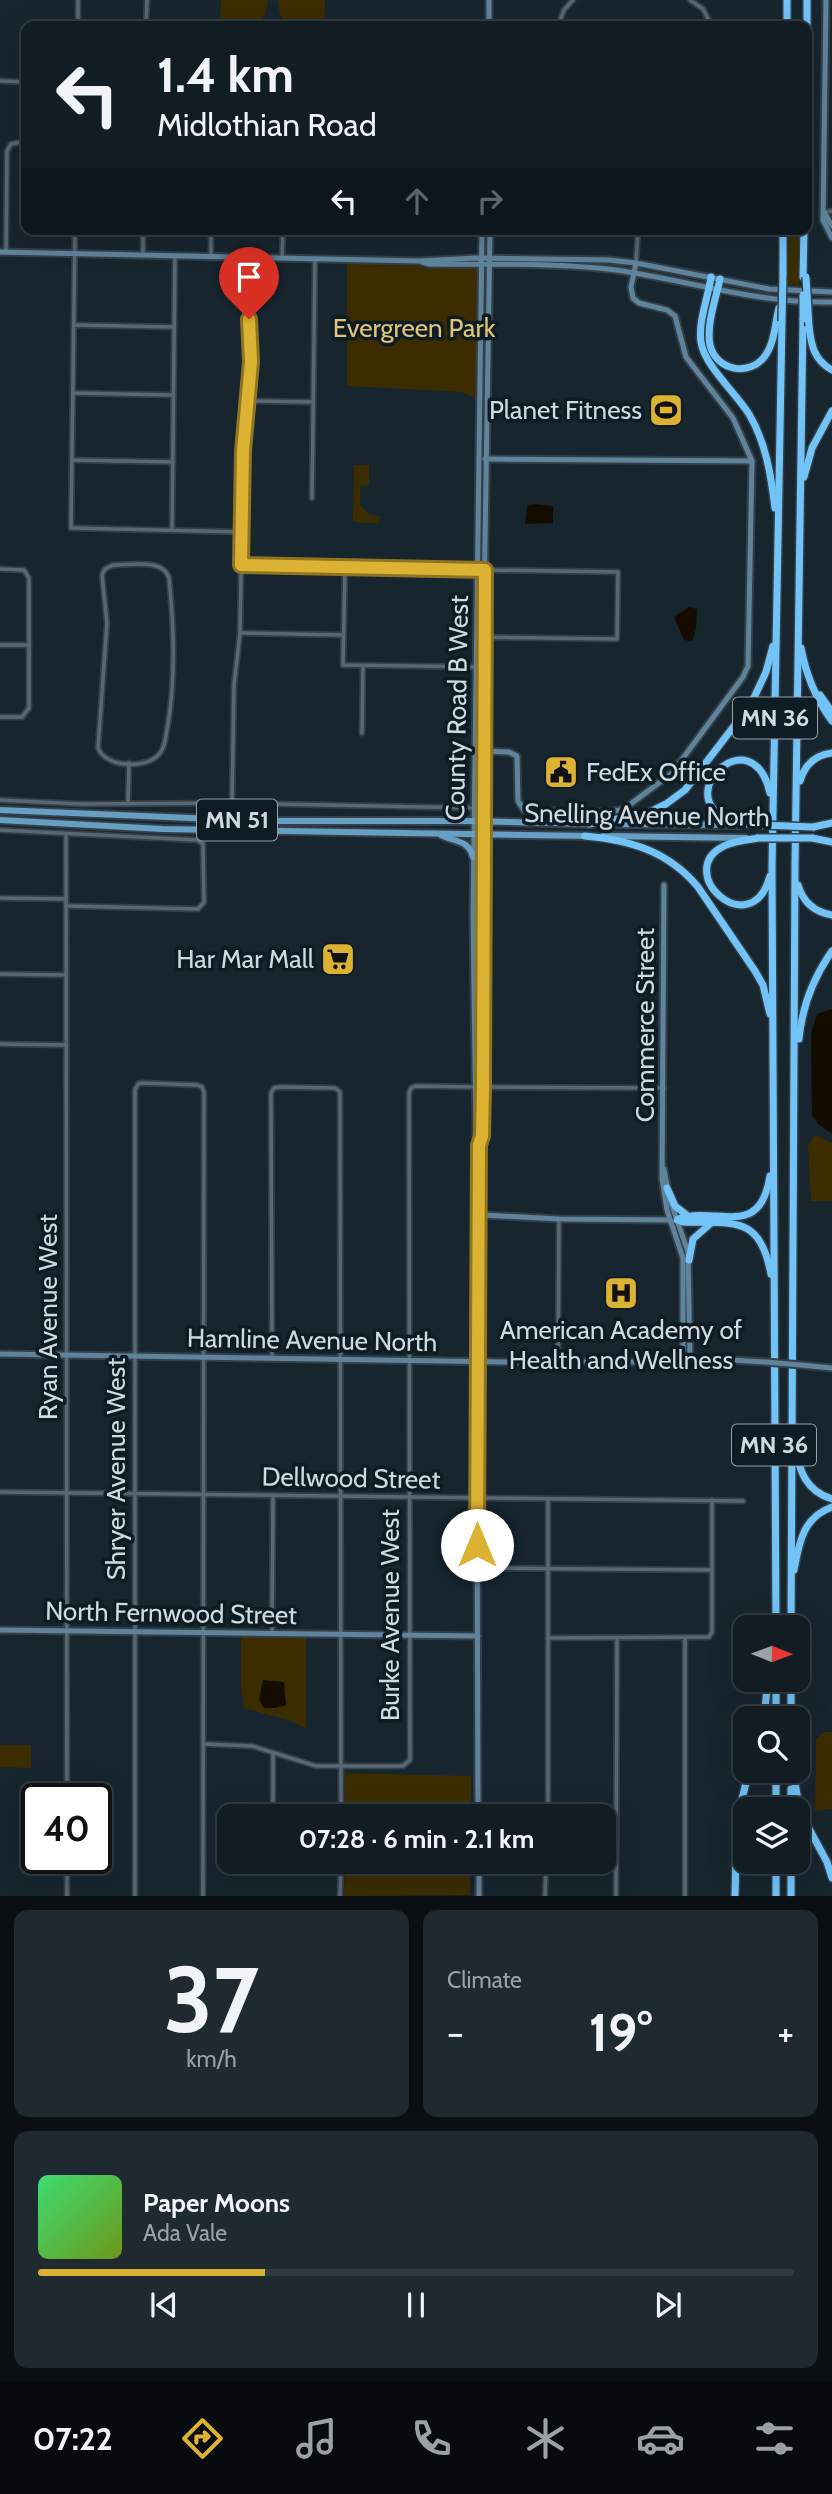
<!DOCTYPE html>
<html lang="en">
<head>
<meta charset="utf-8">
<style>
  body { margin:0; font-family:Cabin,sans-serif; background:#1e2930; color:#f1f3f6; height:100vh; display:flex; flex-direction:column; font-size:26px; white-space:nowrap }
  * { box-sizing:border-box; margin:0 }
  p { font-size:23px; color:#9ca1a6 }
  .icon { flex:none; width:38px; height:38px; fill:none; stroke:currentColor; stroke-width:2; stroke-linecap:round; stroke-linejoin:round }
  .map { position:relative; height:1896px; overflow:hidden }
  .panel { display:flex; flex-direction:column; gap:14px; padding:14px; background:#090f13; flex:1 }
  .panel>* { flex:none }
  .banner { position:absolute; left:21px; top:21px; width:791px; height:214px; border-radius:14px; box-shadow:0 7px 28px #0002,0 0 0 2px #303a41; background:#111c23; color:#f1f3f6; overflow:hidden }
  .needle { width:46px; rotate:91deg }
  .controls { position:absolute; left:733px; top:1615px; display:grid; gap:14px }
  .controls a { display:grid; place-items:center; width:77px; height:77px; border-radius:14px; background:#111c23; box-shadow:0 7px 28px #0002,0 0 0 2px #303a41; font-size:35px }
  .speed { position:absolute; left:21px; top:1783px; display:flex; gap:14px; font-size:35px; font-weight:700; text-align:center }
  .speed>* { display:grid; place-content:center; width:91px; height:91px; border-radius:50%; background:#111c23; box-shadow:0 7px 28px #0002,0 0 0 2px #303a41; line-height:1 }
  .speed .limit { border:4px solid #111; border-radius:10px; background:#fff; color:#111 }
  .pin { position:absolute; display:grid; place-items:center; width:60px; height:60px; color:#fff; margin:-72px -30px; border-radius:50% 50% 50% 0; rotate:-45deg; box-shadow:0 0 7px #0007 }
  .pin .icon { rotate:45deg }
  .me { position:absolute; width:77px; margin:-38px; rotate:0deg; stroke-linejoin:round; filter:drop-shadow(0 0 5px #0008) }
  .turn { display:flex; align-items:center; gap:24px; height:147px; padding:0 21px; font-size:32px }
  .turn .icon { width:91px; height:91px; stroke-width:2.5 }
  .turn b { display:block; font-size:49px; line-height:60px }
  .lanes { display:flex; align-items:center; height:66px; padding:0 21px; background:#0003; justify-content:center; gap:35px; direction:ltr }
  .lanes .off { opacity:.35 }
  .big { font-size:52px; font-weight:700; line-height:1.1 }
  .panel .tile { flex:1; display:flex; flex-direction:column; justify-content:center; gap:10px; min-width:0; padding:0 24px; border-radius:14px; background:#1e2930 }
  .panel .dial { align-items:center; gap:0 }
  .dial b { font-size:91px; line-height:1 }
  .song { display:flex; align-items:center; gap:21px }
  .cover { width:84px; height:84px; border-radius:10px; background:linear-gradient(135deg,hsl(140 70% 55%),hsl(80 70% 35%)) }
  .played { height:7px; border-radius:4px; background:linear-gradient(90deg,#dcb233 30%,#303a41 30%) }
  .keys { display:flex; justify-content:space-around; direction:ltr }
  .heat { display:flex; justify-content:space-between; align-items:center; font-size:38px; direction:ltr }
  .panel .tiles { flex:1; display:grid; gap:14px; grid-template-columns:1fr 1fr }
  .tile:last-child { grid-column:span 2 }
  .trip { position:absolute; left:217px; top:1804px; width:399px; height:70px; border-radius:14px; background:#111c23; box-shadow:0 7px 28px #0002,0 0 0 2px #303a41; font-weight:700; line-height:70px; text-align:center }
  .dock { display:flex; height:112px; justify-content:space-around; align-items:center; background:#070b0e; color:#9ca1a6 }
  .dock .icon { width:49px; height:49px }
  .dock .current { color:#dcb233 }
  .dock b { font-size:32px; color:#f1f3f6 }
  .map>svg:first-child { display:block }
</style>
</head>
<body>
<div class="map">
<svg width="832" height="1896" viewBox="0 0 832 1896">
  <rect width="100%" height="100%" fill="#17252f"/>
  <g fill="#3c2d00">
    <path d="M 221,0 L 268,0 C 267,10 264,18 258,26 L 220,26 Z"/>
    <polygon points="278,0 325,0 324,26 287,26 280,15"/>
    <polygon points="788,229 800,229 799,285 786,284"/>
    <polygon points="347,263 478,268 477,393 472,397 463,392 347,386"/>
    <polygon points="354,465 369,465 369,485 360,486 360,506 370,515 380,516 379,524 353,522"/>
    <polygon points="815,1135 832,1143 832,1201 811,1201 808,1145"/>
    <polygon points="241,1637 306,1638 306,1728 288,1720 244,1708 241,1688"/>
    <polygon points="824,1732 832,1732 832,1809 815,1811 816,1739"/>
    <polygon points="0,1745 31,1745 31,1768 0,1767"/>
    <polygon points="345,1773 471,1776 471,1816 345,1816"/>
    <polygon points="345,1862 470,1862 470,1895 344,1896"/>
  </g>
  <g fill="#150c00">
    <polygon points="533,504 553,506 553,523 525,524 527,505"/>
    <polygon points="689,607 697,609 696,629 692,641 684,640 674,617"/>
    <polygon points="832,1009 832,1134 818,1124 812,1115 811,1033 817,1014"/>
    <polygon points="263,1680 284,1682 286,1705 275,1708 264,1708 259,1700"/>
  </g>
  <g fill="none" stroke-linecap="round" stroke-linejoin="round">
    <g stroke="#343f47" stroke-width="7">
      <g id="street">
        <polyline points="690,0 703,9 712,26"/>
        <polyline points="78,26 78,0"/>
        <polyline points="146,26 147,0"/>
        <polyline points="558,26 564,10 573,0"/>
        <polyline points="0,81 26,82"/>
        <polyline points="824,212 832,211"/>
        <polyline points="75,229 71,528 242,532"/>
        <polyline points="6,252 7,151 11,144 26,141"/>
        <polyline points="143,255 143,229"/>
        <polyline points="211,256 211,229"/>
        <polyline points="282,258 283,229"/>
        <polyline points="636,263 638,229"/>
        <polyline points="74,325 173,327"/>
        <polyline points="73,393 172,395"/>
        <polyline points="248,401 312,402"/>
        <polyline points="72,460 173,462"/>
        <polyline points="312,498 315,259"/>
        <polyline points="172,530 175,256"/>
        <path d="M 113,565 C 130,565 163,558 169,578 C 174,626 176,676 168,724 C 166,732 166,743 162,750 C 152,770 106,769 98,748 L 107,623 L 102,575 L 105,569 Z"/>
        <polyline points="241,565 477,570"/>
        <polyline points="345,568 343,665 483,667"/>
        <polyline points="0,569 24,570 29,578 29,708 22,717 0,717"/>
        <polyline points="240,633 343,635"/>
        <polyline points="477,637 617,639 618,572 485,570"/>
        <polyline points="0,645 29,645"/>
        <polyline points="362,733 363,666"/>
        <polyline points="0,800 80,804 232,803 474,808"/>
        <polyline points="128,803 129,763"/>
        <polyline points="232,803 234,685 240,633 243,459 251,363 246,257"/>
        <polyline points="0,830 197,840 203,844 204,902 198,909 66,906"/>
        <polyline points="66,834 67,1799"/>
        <polyline points="0,898 66,899"/>
        <polyline points="0,974 66,975"/>
        <polyline points="0,1044 66,1045"/>
        <polyline points="483,1087 664,1088"/>
        <polyline points="272,1358 271,1093 274,1088 280,1087 335,1088 340,1092 341,1816"/>
        <polyline points="558,1363 559,1219"/>
        <polyline points="0,1492 743,1501"/>
        <polyline points="548,1500 548,1816"/>
        <polyline points="477,1568 712,1570"/>
        <polyline points="272,1633 273,1496"/>
        <polyline points="548,1638 709,1637 712,1632 712,1500"/>
        <polyline points="203,1744 252,1746 316,1766 403,1766 410,1760 409,1093 411,1088 416,1086 475,1087"/>
        <polyline points="273,1816 273,1753"/>
        <polyline points="67,1858 67,1896"/>
        <polyline points="135,1896 135,1090 138,1084 142,1083 197,1085 202,1087 204,1092 203,1896"/>
        <polyline points="340,1896 341,1862"/>
        <polyline points="545,1896 546,1862"/>
        <polyline points="616,1896 617,1639"/>
        <polyline points="685,1896 685,1639"/>
      </g>
    </g>
    <g stroke="#343f47" stroke-width="9">
      <g id="secondary">
        <polyline points="826,0 823,220 832,238"/>
        <polyline points="489,26 489,0"/>
        <polyline points="824,212 832,226"/>
        <polyline points="0,252 419,261 476,258 609,260 636,263 769,289 832,292"/>
        <path d="M 422,262 L 429,264 C 491,265 554,262 616,270 C 687,280 759,304 832,302"/>
        <polyline points="485,459 752,461"/>
        <polyline points="481,751 509,752 517,756 518,801 524,810 605,812 620,810 628,806 672,773 743,677 748,666 752,461 733,418 686,357 675,316 667,310 639,303 633,298 631,287 636,263"/>
        <polyline points="664,885 662,1178 667,1210 683,1258 683,1360"/>
        <polyline points="480,1142 483,1087 483,667 490,229"/>
        <polyline points="664,1169 668,1191"/>
        <polyline points="670,1200 688,1252 690,1360"/>
        <polyline points="478,1218 484,1215 559,1219 670,1220"/>
        <polyline points="0,1354 505,1362 645,1362 715,1359 766,1362"/>
        <polyline points="801,1365 832,1368"/>
        <polyline points="0,1630 478,1636"/>
        <polyline points="478,1816 477,1499 479,1145 476,1136 473,914 482,229"/>
        <polyline points="479,1862 479,1896"/>
      </g>
    </g>
    <g stroke="#343f47" stroke-width="10">
      <g id="primary">
        <polyline points="0,810 264,821 467,821 593,824"/>
        <polyline points="0,820 162,829 589,836"/>
        <polyline points="604,824 740,825"/>
        <path d="M 441,835 C 455,842 469,840 473,857"/>
        <polyline points="603,836 746,838"/>
      </g>
    </g>
    <g stroke="#343f47" stroke-width="10">
      <g id="highway">
        <polyline points="787,26 787,0"/>
        <polyline points="807,40 807,0"/>
        <polyline points="783,274 783,229"/>
        <path d="M 711,277 C 708,298 698,322 701,342 C 704,365 736,393 749,414 C 766,443 771,475 775,508"/>
        <polyline points="803,277 804,229"/>
        <path d="M 720,279 C 716,298 706,325 710,345 C 716,371 750,377 765,356 C 775,342 775,323 779,308"/>
        <path d="M 809,326 C 811,345 814,360 832,370"/>
        <polyline points="804,477 812,448 832,411"/>
        <path d="M 801,648 C 806,675 816,699 832,721"/>
        <polyline points="820,695 832,712"/>
        <path d="M 800,781 C 805,764 815,755 832,753"/>
        <polyline points="589,824 646,814 666,804 685,790 751,704 766,672 773,646"/>
        <path d="M 760,825 C 749,824 737,824 727,819 C 671,793 753,717 770,793"/>
        <polyline points="813,827 832,823"/>
        <path d="M 585,836 C 630,840 668,851 698,887 L 755,971 L 763,985 L 770,1014"/>
        <path d="M 758,838 C 748,840 736,841 726,845 C 670,870 751,946 770,876"/>
        <polyline points="812,838 832,842"/>
        <path d="M 798,885 C 803,902 814,912 832,915"/>
        <path d="M 799,1039 C 802,1007 813,978 832,951"/>
        <polyline points="667,1188 675,1206 688,1216"/>
        <path d="M 678,1219 C 717,1205 760,1241 770,1176"/>
        <path d="M 677,1220 L 683,1222 C 733,1224 760,1214 771,1274"/>
        <polyline points="689,1260 693,1239 710,1224"/>
        <path d="M 795,1446 C 799,1471 806,1491 832,1499"/>
        <path d="M 794,1570 C 799,1543 803,1517 832,1507"/>
        <polyline points="776,1628 772,868 782,321"/>
        <polyline points="791,1628 795,865 803,319"/>
        <polyline points="791,1680 791,1718"/>
        <polyline points="764,1718 768,1680"/>
        <polyline points="776,1718 776,1680"/>
        <polyline points="793,1771 800,1812 827,1862 832,1878"/>
        <polyline points="776,1810 776,1771"/>
        <polyline points="791,1810 791,1789"/>
        <polyline points="735,1896 737,1819 749,1771"/>
        <polyline points="776,1896 776,1862"/>
        <polyline points="791,1896 791,1862"/>
      </g>
    </g>
    <use href="#street" stroke="#576773" stroke-width="3.5"/>
    <use href="#secondary" stroke="#5f839b" stroke-width="5"/>
    <use href="#primary" stroke="#679ec3" stroke-width="6"/>
    <use href="#highway" stroke="#72c3f8" stroke-width="7"/>
    <g stroke="#343f47" stroke-width="9" stroke-linecap="butt">
      <polyline id="secondary-bridge" points="766,1362 801,1365"/>
    </g>
    <g stroke="#343f47" stroke-width="10" stroke-linecap="butt">
      <g id="highway-bridge">
        <polyline points="806,277 809,326"/>
        <polyline points="803,319 803,295"/>
        <polyline points="782,321 783,274"/>
        <polyline points="760,825 813,827"/>
        <polyline points="758,838 812,838"/>
      </g>
    </g>
    <use href="#secondary-bridge" stroke="#5f839b" stroke-width="5"/>
    <use href="#highway-bridge" stroke="#72c3f8" stroke-width="7"/>
  </g>
  <g fill="none" stroke-linecap="round" stroke-linejoin="round">
    <g stroke="#8f7421" stroke-width="18">
      <polyline id="route" points="249,319 251,362 243,451 241,565 485,570 483,1087 482,1136 479,1145 477,1545"/>
    </g>
    <use href="#route" stroke="#dcb233" stroke-width="12"/>
  </g>
  <defs>
    <g id="stadium-square" transform="scale(1.75)"><rect x="-9" y="-9" width="18" height="18" rx="4" fill="#dcb233" stroke="#0d1c25"/><path d="M0-5a6.5 5 0 1 0 0 10a6.5 5 0 1 0 0-10ZM-3.5-1.8h7v3.6h-7Z" fill="#111"/></g>
    <g id="civic-square" transform="scale(1.75)"><rect x="-9" y="-9" width="18" height="18" rx="4" fill="#dcb233" stroke="#0d1c25"/><path d="M-.6-6.5H3V-4.5H.6V-3L4-1V1h2V6H-6V1h2V-1L-.6-3ZM-1.2 2.5V6h2.4V2.5Z" fill="#111"/></g>
    <g id="supermarket-square" transform="scale(1.75)"><rect x="-9" y="-9" width="18" height="18" rx="4" fill="#dcb233" stroke="#0d1c25"/><path d="M-6-5.5h2.5l.6 2H6L4.5 2H-2.5L-4.4-4H-6ZM-1.5 3.2a1.3 1.3 0 1 0 .1 0ZM3 3.2a1.3 1.3 0 1 0 .1 0Z" fill="#111"/></g>
    <g id="hospital-square" transform="scale(1.75)"><rect x="-9" y="-9" width="18" height="18" rx="4" fill="#dcb233" stroke="#0d1c25"/><path d="M-5-5h3v3.5h4V-5h3V5h-3V1.5h-4V5h-3Z" fill="#111"/></g>
  </defs>
  <g fill-rule="evenodd">
    <use href="#stadium-square" x="666" y="410"/>
    <use href="#civic-square" x="561" y="772"/>
    <use href="#supermarket-square" x="338" y="959"/>
    <use href="#hospital-square" x="621" y="1293"/>
  </g>
  <g text-anchor="middle" stroke-width="7" stroke-linejoin="round" paint-order="stroke">
    <g fill="#0d1c25" stroke="#95a0a7" stroke-width="2">
      <rect x="733" y="697.5" width="84" height="41" rx="5"/>
      <rect x="197" y="799.5" width="80" height="41" rx="5"/>
      <rect x="732" y="1424.5" width="84" height="41" rx="5"/>
    </g>
    <g font-size="24" font-weight="bold" fill="#cfd9df">
      <text x="775" y="726">MN 36</text>
      <text x="237" y="828">MN 51</text>
      <text x="774" y="1453">MN 36</text>
    </g>
    <g font-size="26" fill="#e0c379" stroke="#0d1c25">
      <text x="414" y="337">Evergreen Park</text>
    </g>
    <g font-size="26" fill="#cfd9df" stroke="#0d1c25" text-anchor="end">
      <text x="642" y="419">Planet Fitness</text>
      <text x="586" y="781" text-anchor="start">FedEx Office</text>
      <text x="314" y="968">Har Mar Mall</text>
      <text x="621" y="1339" text-anchor="middle">American Academy of<tspan x="621" dy="30">Health and Wellness</tspan></text>
    </g>
    <g font-size="26" fill="#cfd9df" stroke="#0d1c25">
      <text transform="translate(457 708) rotate(-89)" y="9">County Road B West</text>
      <text transform="translate(647 815) rotate(1)" y="9">Snelling Avenue North</text>
      <text transform="translate(645 1025) rotate(-90)" y="9">Commerce Street</text>
      <text transform="translate(48 1317) rotate(-90)" y="9">Ryan Avenue West</text>
      <text transform="translate(312 1340) rotate(1)" y="9">Hamline Avenue North</text>
      <text transform="translate(116 1469) rotate(-90)" y="9">Shryer Avenue West</text>
      <text transform="translate(351 1478) rotate(1)" y="9">Dellwood Street</text>
      <text transform="translate(171 1613) rotate(1)" y="9">North Fernwood Street</text>
      <text transform="translate(390 1615) rotate(-90)" y="9">Burke Avenue West</text>
    </g>
  </g>
</svg>
<div class="controls">
<a><svg class="needle" viewBox="-14 -14 28 28"><path d="M0-13l5 13h-10z" fill="#e53935"/><path d="M0 13l5-13h-10z" fill="#9ca1a6"/></svg></a>
<a><svg class="icon" aria-label="search" viewBox="0 0 24 24"><circle cx="10" cy="10" r="6"/><path d="M15 15l6 6"/></svg></a>
<a><svg class="icon" aria-label="layers" viewBox="0 0 24 24"><path d="M12 4l9 5-9 5-9-5zM3 14l9 5 9-5"/></svg></a>
</div>
<div class="speed"><div class="limit">40</div></div>
<div class="pin" style="left:249px;top:319px;background:#d93025"><svg class="icon" aria-label="arrive" viewBox="0 0 24 24"><path d="M6 21V4h12l-3 4 3 4H6"/></svg></div>
<svg class="me" style="left:477px;top:1545px" viewBox="-20 -20 40 40"><circle r="19" fill="#fff"/><path d="M0-13L10 11 0 6-10 11z" fill="#dcb233"/></svg>
<div class="trip">07:28 · 6 min · 2.1 km</div>
<div class="banner">
<div class="turn"><svg class="icon" aria-label="left" viewBox="0 0 24 24"><path d="M17 20v-9H6M10 6l-5 5 5 5"/></svg><div><b>1.4 km</b>Midlothian Road</div></div>
<div class="lanes"><svg class="icon" aria-label="left" viewBox="0 0 24 24"><path d="M17 20v-9H6M10 6l-5 5 5 5"/></svg><svg class="icon off" aria-label="ahead" viewBox="0 0 24 24"><path d="M12 20V5M6 11l6-6 6 6"/></svg><svg class="icon off" aria-label="right" viewBox="0 0 24 24"><path d="M7 20v-9h11M14 6l5 5-5 5"/></svg></div>
</div>
</div>
<section class="panel">
<div class="tiles">
<div class="tile dial"><b>37</b><p>km/h</p></div>
<div class="tile"><p>Climate</p>
<div class="heat"><a>−</a><b class="big">19°</b><a>+</a></div>
</div>
<div class="tile">
<div class="song"><i class="cover"></i><div><b>Paper Moons</b><p>Ada Vale</p></div></div>
<div class="played"></div>
<div class="keys"><svg class="icon" aria-label="previous" viewBox="0 0 24 24"><path d="M18 5L8 12l10 7zM5 5v14"/></svg><svg class="icon" aria-label="pause" viewBox="0 0 24 24"><path d="M8 5v14M16 5v14"/></svg><svg class="icon" aria-label="next" viewBox="0 0 24 24"><path d="M6 5l10 7-10 7zM19 5v14"/></svg></div>
</div>
</div>
</section>
<nav class="dock">
<b>07:22</b>
<svg class="icon current" aria-label="directions" viewBox="0 0 24 24"><path d="M12 3l9 9-9 9-9-9zM9 14v-3h6M13 9l2 2-2 2"/></svg>
<svg class="icon" aria-label="music" viewBox="0 0 24 24"><path d="M9 18V5l10-2v13"/><circle cx="6" cy="18" r="3"/><circle cx="16" cy="16" r="3"/></svg>
<svg class="icon" aria-label="phone" viewBox="0 0 24 24"><path d="M5 4h4l2 5-3 2q2 4 5 5l2-3 5 2v4C11 20 4 13 5 4z"/></svg>
<svg class="icon" aria-label="climate" viewBox="0 0 24 24"><path d="M12 3v18M4 7l16 10M4 17L20 7"/></svg>
<svg class="icon" aria-label="car" viewBox="0 0 24 24"><path d="M5 17H2v-5l4-1 3-4h7l3 4 3 1v5h-3M9 17h6M6 11h13"/><circle cx="7" cy="17" r="2"/><circle cx="17" cy="17" r="2"/></svg>
<svg class="icon" aria-label="filters" viewBox="0 0 24 24"><path d="M4 7h16M4 17h16"/><circle cx="9" cy="7" r="2"/><circle cx="15" cy="17" r="2"/></svg>
</nav>
</body>
</html>
